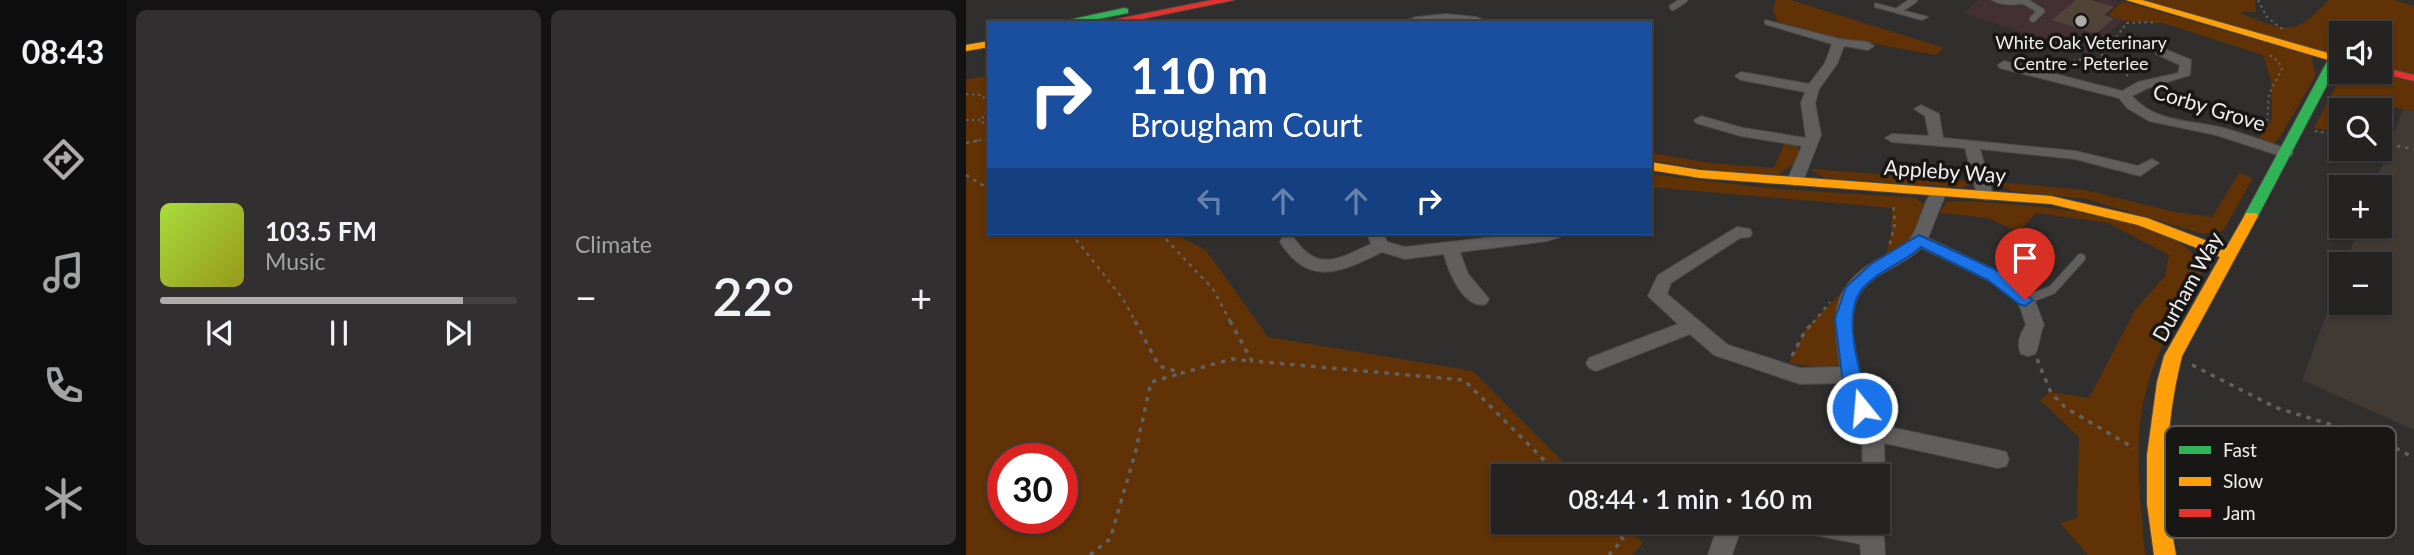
<!DOCTYPE html>
<html lang="en">
<head>
<meta charset="utf-8">
<style>
  body { margin:0; font-family:Lato,sans-serif; background:#312f2f; color:#f1f3f6; height:100vh; display:flex; flex-direction:column; font-size:26px; white-space:nowrap }
  * { box-sizing:border-box; margin:0 }
  p { font-size:23px; color:#a3a4a5 }
  .icon { flex:none; width:38px; height:38px; fill:none; stroke:currentColor; stroke-width:2; stroke-linecap:round; stroke-linejoin:round }
  .map { position:relative; flex:1; overflow:hidden }
  .drawer { display:flex; flex-direction:column; gap:10px; padding:10px; background:#141313; width:840px }
  .drawer>* { flex:none }
  .hud { position:absolute; left:21px; top:21px; width:665px; height:214px; border-radius:0px; box-shadow:0 2px 5px #0004,0 0 0 2px #424040; background:#1a4fa0; color:#fff; overflow:hidden }
  .tools { position:absolute; left:1363px; top:21px; display:grid; gap:14px }
  .tools a { display:grid; place-items:center; width:63px; height:63px; border-radius:0px; background:#252322; box-shadow:0 2px 5px #0004,0 0 0 2px #424040; font-size:35px }
  .speed { position:absolute; left:21px; top:443px; display:flex; gap:14px; font-size:35px; font-weight:700; text-align:center }
  .speed>* { display:grid; place-content:center; width:91px; height:91px; border-radius:50%; background:#252322; box-shadow:0 2px 5px #0004,0 0 0 2px #424040; line-height:1 }
  .speed .limit { border:10px solid #d22; background:#fff; color:#111 }
  .pin { position:absolute; display:grid; place-items:center; width:60px; height:60px; color:#fff; margin:-72px -30px; border-radius:50% 50% 50% 0; rotate:-45deg; box-shadow:0 0 7px #0007 }
  .pin .icon { rotate:45deg }
  .me { position:absolute; width:77px; margin:-38px; rotate:343deg; stroke-linejoin:round; filter:drop-shadow(0 0 5px #0008) }
  .turn { display:flex; align-items:center; gap:24px; height:147px; padding:0 28px; font-size:32px }
  .turn .icon { width:91px; height:91px; stroke-width:2.5 }
  .turn b { display:block; font-size:49px; line-height:60px }
  .lanes { display:flex; align-items:center; height:66px; padding:0 28px; background:#0003; justify-content:center; gap:35px; direction:ltr }
  .lanes .off { opacity:.35 }
  .big { font-size:52px; font-weight:600; line-height:1.1 }
  .drawer .card { flex:1; display:flex; flex-direction:column; justify-content:center; gap:10px; min-width:0; padding:0 24px; border-radius:10px; background:#312f2f }
  .song { display:flex; align-items:center; gap:21px }
  .cover { width:84px; height:84px; border-radius:10px; background:linear-gradient(135deg,hsl(80 70% 55%),hsl(60 70% 35%)) }
  .played { height:7px; border-radius:4px; background:linear-gradient(90deg,#aeabaa 85%,#424040 85%) }
  .keys { display:flex; justify-content:space-around; direction:ltr }
  .heat { display:flex; justify-content:space-between; align-items:center; font-size:38px; direction:ltr }
  .drawer .tiles { flex:1; display:grid; gap:10px; grid-template-columns:repeat(2,1fr) }
  .trip { position:absolute; left:525px; top:464px; width:399px; height:70px; border-radius:0px; background:#252322; box-shadow:0 2px 5px #0004,0 0 0 2px #424040; font-weight:600; line-height:70px; text-align:center }
  main { display:flex; flex:1; min-height:0 }
  .tabs { display:flex; flex-direction:column; width:126px; justify-content:space-around; align-items:center; background:#0f0e0e; color:#a3a4a5 }
  .tabs .icon { width:49px; height:49px }
  .tabs .active { color:#aeabaa }
  .tabs b { font-size:32px; color:#f1f3f6 }
  .map>svg:first-child { display:block }
</style>
</head>
<body>
<main>
<nav class="tabs">
<b>08:43</b>
<svg class="icon active" aria-label="directions" viewBox="0 0 24 24"><path d="M12 3l9 9-9 9-9-9zM9 14v-3h6M13 9l2 2-2 2"/></svg>
<svg class="icon" aria-label="music" viewBox="0 0 24 24"><path d="M9 18V5l10-2v13"/><circle cx="6" cy="18" r="3"/><circle cx="16" cy="16" r="3"/></svg>
<svg class="icon" aria-label="phone" viewBox="0 0 24 24"><path d="M5 4h4l2 5-3 2q2 4 5 5l2-3 5 2v4C11 20 4 13 5 4z"/></svg>
<svg class="icon" aria-label="climate" viewBox="0 0 24 24"><path d="M12 3v18M4 7l16 10M4 17L20 7"/></svg>
</nav>
<section class="drawer">
<div class="tiles">
<div class="card">
<div class="song"><i class="cover"></i><div><b>103.5 FM</b><p>Music</p></div></div>
<div class="played"></div>
<div class="keys"><svg class="icon" aria-label="previous" viewBox="0 0 24 24"><path d="M18 5L8 12l10 7zM5 5v14"/></svg><svg class="icon" aria-label="pause" viewBox="0 0 24 24"><path d="M8 5v14M16 5v14"/></svg><svg class="icon" aria-label="next" viewBox="0 0 24 24"><path d="M6 5l10 7-10 7zM19 5v14"/></svg></div>
</div>
<div class="card"><p>Climate</p>
<div class="heat"><a>−</a><b class="big">22°</b><a>+</a></div>
</div>
</div>
</section>
<div class="map">
<svg width="1448" height="555" viewBox="0 0 1448 555">
  <rect width="100%" height="100%" fill="#312f2d"/>
  <polygon fill="#423034" points="1013,0 1144,0 1152,2 1139,15 1157,20 1122,54 997,13"/>
  <polygon fill="#413934" points="1437,109 1448,111 1448,430 1336,380 1375,275 1376,303 1414,303 1414,264 1379,264 1394,226 1414,226 1414,187 1408,187"/>
  <g fill="#603206" fill-rule="evenodd">
    <polygon points="810,0 825,0 978,48 970,55 870,37 812,22 807,10"/>
    <path d="M 1175,0 L 1289,0 L 1290,12 L 1273,12 C 1285,18 1313,30 1327,27 C 1340,25 1353,9 1363,0 L 1428,0 L 1448,6 L 1448,75 L 1414,66 L 1414,33 L 1376,33 L 1375,57 Z"/>
    <polygon points="1156,1 1345,56 1350,75 1314,137 1308,143 1292,140 1306,118 1305,80 1297,55 1197,23 1159,21 1142,15"/>
    <polygon points="1384,72 1405,72 1448,82 1448,111 1420,106 1414,122 1414,110 1376,110 1375,133 1348,128 1376,75"/>
    <path d="M 23,76 L 23,233 L 206,233 L 240,250 L 302,337 L 507,371 L 611,476 L 537,476 L 537,522 L 656,522 L 677,543 L 666,555 L 0,555 L 0,79 ZM 37,458 L 96,458 L 96,518 L 37,518 Z"/>
    <polygon points="819,141 830,145 834,153 827,164 812,175 750,171 684,160 684,153 744,163 808,168"/>
    <polygon points="844,169 1006,181 1006,183 995,188 858,178"/>
    <polygon points="1273,173 1287,178 1257,231 1237,234 1120,199 1045,191 1032,185 1031,182 1119,190 1209,212 1246,217"/>
    <polygon points="684,174 801,188 950,198 957,204 946,239 920,255 925,233 926,208 684,187"/>
    <path d="M 1001,201 C 1057,205 1210,212 1238,268 C 1207,320 1176,374 1173,437 C 1171,476 1176,516 1179,555 L 1122,555 L 1094,523 L 1111,518 L 1113,437 L 1074,400 L 1084,392 L 1123,398 L 1169,310 L 1199,276 L 1203,255 L 1142,223 L 1070,213 L 1052,232 L 1022,218 L 973,213 L 981,202 Z"/>
    <polygon points="876,292 879,293 876,359 873,365 865,369 823,363 841,327"/>
  </g>
  <polygon fill="#524339" points="1110,0 1125,0 1148,7 1138,15 1148,18 1130,34 1086,20"/>
  <g fill="none" stroke-linecap="round" stroke-linejoin="round">
    <g stroke="#4c4b4a" stroke-width="8">
      <g id="lane-far1">
        <polyline points="1058,1 1075,11 1067,19"/>
        <polyline points="707,7 718,0"/>
        <polyline points="933,10 948,0"/>
      </g>
    </g>
    <g stroke="#4c4b4a" stroke-width="10">
      <polyline id="lane" points="1059,300 1086,290 1115,258"/>
    </g>
    <g stroke="#4c4b4a" stroke-width="2">
      <g id="street">
        <path d="M 1026,0 L 1065,0 C 1056,6 1035,6 1026,0 Z"/>
        <polygon points="909,3 962,17 956,20 909,7"/>
        <polygon points="480,14 510,17 526,23 434,23 450,17"/>
        <polygon points="799,20 874,39 902,42 908,46 902,50 878,46 871,64 853,89 849,103 855,135 837,181 829,186 821,181 836,146 775,136 730,123 728,120 735,116 777,128 840,138 835,103 839,92 775,80 769,76 775,72 843,84 859,63 866,44 799,24"/>
        <path d="M 1194,47 L 1225,60 L 1224,75 L 1182,88 L 1166,96 C 1189,123 1226,120 1257,128 C 1280,134 1303,143 1325,150 L 1327,153 L 1325,156 L 1315,156 L 1250,135 L 1183,121 L 1161,108 L 1153,98 L 1034,68 L 1032,65 L 1038,61 L 1156,91 L 1172,82 L 1212,73 L 1214,65 L 1190,54 L 1190,48 Z"/>
        <polygon points="955,105 973,114 977,138 1109,151 1172,166 1186,159 1193,163 1174,176 1109,159 1014,149 1027,195 1019,200 1011,195 999,148 926,142 919,138 926,134 963,136 959,116 948,109"/>
        <path d="M 972,188 L 980,193 L 962,238 L 1034,272 L 1067,296 L 1078,325 C 1073,335 1074,345 1069,354 L 1062,356 L 1055,354 C 1050,344 1054,334 1060,325 L 1053,304 L 1022,280 L 955,248 C 939,265 913,270 897,289 C 872,319 899,394 914,425 L 1032,450 L 1040,452 L 1043,459 L 1040,466 L 1032,468 L 918,443 L 919,476 L 912,484 L 912,476 L 897,476 L 896,432 L 878,383 L 834,384 L 748,355 L 724,334 L 630,371 L 623,368 L 620,363 L 623,358 L 712,324 L 682,296 L 692,275 L 771,227 L 784,229 L 786,233 L 784,237 L 774,238 L 705,283 L 701,294 L 762,345 L 834,368 L 874,367 C 868,321 861,291 907,262 C 919,255 935,250 944,239 C 954,227 958,192 972,188 Z"/>
        <path d="M 401,233 L 417,233 L 421,242 L 439,247 L 562,233 L 596,233 L 594,237 L 581,241 L 494,252 L 502,274 L 523,299 L 520,304 C 498,310 482,271 478,254 L 439,259 L 416,252 C 375,272 343,288 314,242 L 316,238 L 328,238 C 352,273 372,259 405,244 Z"/>
        <polygon points="701,464 714,469 717,476 691,476 693,467"/>
        <polygon points="912,514 917,522 919,555 895,555 894,544 839,533 831,529 827,522 912,522"/>
        <polygon points="753,522 777,522 766,555 742,555"/>
      </g>
    </g>
    <g stroke="#4c4b4a" stroke-width="2">
      <g id="fast">
        <polygon points="158,8 162,9 162,13 112,23 89,23"/>
        <polygon points="1368,57 1374,60 1292,216 1290,219 1280,219 1278,216 1362,60"/>
      </g>
    </g>
    <g stroke="#4c4b4a" stroke-width="2">
      <g id="slow">
        <polygon points="1160,0 1176,0 1376,57 1376,64"/>
        <polygon points="23,41 23,47 0,51 0,45"/>
        <path d="M 684,162 L 734,170 L 1085,196 L 1181,218 L 1260,248 L 1280,213 L 1290,213 L 1292,216 L 1216,356 C 1199,424 1197,487 1210,555 L 1188,555 L 1181,504 L 1181,455 L 1191,382 L 1198,356 L 1254,257 L 1172,225 L 1085,204 L 734,178 L 684,170 Z"/>
      </g>
    </g>
    <g stroke="#4c4b4a" stroke-width="2">
      <g id="jam">
        <polygon points="246,0 268,0 156,23 132,23"/>
        <polygon points="1414,67 1448,75 1448,81 1410,72 1414,72"/>
      </g>
    </g>
    <g stroke="#626161" stroke-width="2" stroke-dasharray="2.5 3.5" stroke-linecap="butt">
      <polyline points="1292,0 1301,17 1316,29"/>
      <polyline points="1152,38 1182,48"/>
      <polyline points="1135,58 1164,77"/>
      <path d="M 1098,69 L 1109,60 L 1135,58 C 1139,45 1153,37 1160,23 L 1191,22"/>
      <polyline points="0,94 16,95 23,105"/>
      <polyline points="23,106 15,121 23,127"/>
      <polyline points="0,120 14,120"/>
      <polyline points="1349,131 1376,136"/>
      <polyline points="1296,132 1301,123 1303,94 1316,69 1312,61 1301,53"/>
      <polyline points="7,142 23,138"/>
    </g>
    <g stroke="#626161" stroke-width="2.5" stroke-dasharray="3.5 5" stroke-linecap="butt">
      <polyline points="0,143 15,140"/>
      <polyline points="1414,143 1448,149"/>
      <polyline points="0,175 23,189"/>
      <polyline points="105,233 157,299 170,323"/>
      <polyline points="194,233 247,289 265,323"/>
      <polyline points="924,244 929,223 927,203"/>
      <polyline points="847,323 864,302"/>
    </g>
    <g stroke="#626161" stroke-width="3.5" stroke-dasharray="4.5 6" stroke-linecap="butt">
      <polyline points="169,321 193,366 216,373 266,359 286,361"/>
      <polyline points="264,321 286,361 498,380 594,476"/>
      <polyline points="826,356 838,333 848,321"/>
      <polyline points="1071,359 1085,393 1100,408 1168,448"/>
      <polyline points="1226,365 1311,408 1415,440 1448,458"/>
      <polyline points="639,522 657,539 643,555"/>
      <polyline points="124,555 144,539 169,454 185,382 216,373"/>
    </g>
    <use href="#lane-far1" stroke="#605f5e" stroke-width="6"/>
    <use href="#lane" stroke="#605f5e" stroke-width="8"/>
    <use href="#street" fill="#605f5e" fill-rule="evenodd"/>
    <use href="#fast" fill="#30b455" fill-rule="evenodd"/>
    <use href="#slow" fill="#ff9f0a" fill-rule="evenodd"/>
    <use href="#jam" fill="#e5322d" fill-rule="evenodd"/>
  </g>
  <path fill="#1a73e8" stroke="#114b97" stroke-width="2" d="M 953,235 L 1034,272 L 1067,300 L 1059,306 L 1053,304 L 1022,280 L 955,247 C 938,263 913,270 897,288 C 874,314 895,378 905,408 L 902,414 L 896,416 L 889,414 L 876,375 L 869,319 L 880,287 L 905,264 Z"/>
  <circle fill="#aeabaa" stroke="#181716" stroke-width="2.5" cx="1115" cy="21" r="7"/>
  <g text-anchor="middle" stroke-width="7" stroke-linejoin="round" paint-order="stroke">
    <g font-size="18" fill="#f1eeed" stroke="#181716">
      <text x="1115" y="49">White Oak Veterinary<tspan x="1115" dy="21">Centre - Peterlee</tspan></text>
    </g>
    <g font-size="21" fill="#f1eeed" stroke="#181716">
      <text transform="translate(1243 108) rotate(17)" y="7">Corby Grove</text>
      <text transform="translate(979 172) rotate(4)" y="7">Appleby Way</text>
      <text transform="translate(1222 287) rotate(-61)" y="7">Durham Way</text>
    </g>
  </g>
  <rect x="1199" y="426" width="231" height="112" rx="10" fill="#181716" stroke="#595856" stroke-width="2"/>
  <rect x="1213" y="446" width="32" height="8" fill="#30b455"/>
  <rect x="1213" y="477" width="32" height="9" fill="#ff9f0a"/>
  <rect x="1213" y="509" width="32" height="8" fill="#e5322d"/>
  <g font-size="19" fill="#f1eeed">
    <text x="1257" y="457">Fast</text>
    <text x="1257" y="488">Slow</text>
    <text x="1257" y="520">Jam</text>
  </g>
</svg>
<div class="tools">
<a><svg class="icon" aria-label="sound" viewBox="0 0 24 24"><path d="M4 9h4l5-4v14l-5-4H4zM17 9q2 3 0 6"/></svg></a>
<a><svg class="icon" aria-label="search" viewBox="0 0 24 24"><circle cx="10" cy="10" r="6"/><path d="M15 15l6 6"/></svg></a>
<a>+</a>
<a>−</a>
</div>
<div class="speed"><div class="limit">30</div></div>
<div class="pin" style="left:1059px;top:300px;background:#d93025"><svg class="icon" aria-label="arrive" viewBox="0 0 24 24"><path d="M6 21V4h12l-3 4 3 4H6"/></svg></div>
<svg class="me" style="left:896px;top:408px" viewBox="-20 -20 40 40"><circle r="17" fill="#1a73e8" stroke="#fff" stroke-width="3"/><path d="M0-11L8 9 0 5-8 9z" fill="#fff"/></svg>
<div class="trip">08:44 · 1 min · 160 m</div>
<div class="hud">
<div class="turn"><svg class="icon" aria-label="right" viewBox="0 0 24 24"><path d="M7 20v-9h11M14 6l5 5-5 5"/></svg><div><b>110 m</b>Brougham Court</div></div>
<div class="lanes"><svg class="icon off" aria-label="left" viewBox="0 0 24 24"><path d="M17 20v-9H6M10 6l-5 5 5 5"/></svg><svg class="icon off" aria-label="ahead" viewBox="0 0 24 24"><path d="M12 20V5M6 11l6-6 6 6"/></svg><svg class="icon off" aria-label="ahead" viewBox="0 0 24 24"><path d="M12 20V5M6 11l6-6 6 6"/></svg><svg class="icon" aria-label="right" viewBox="0 0 24 24"><path d="M7 20v-9h11M14 6l5 5-5 5"/></svg></div>
</div>
</div>
</main>
</body>
</html>
